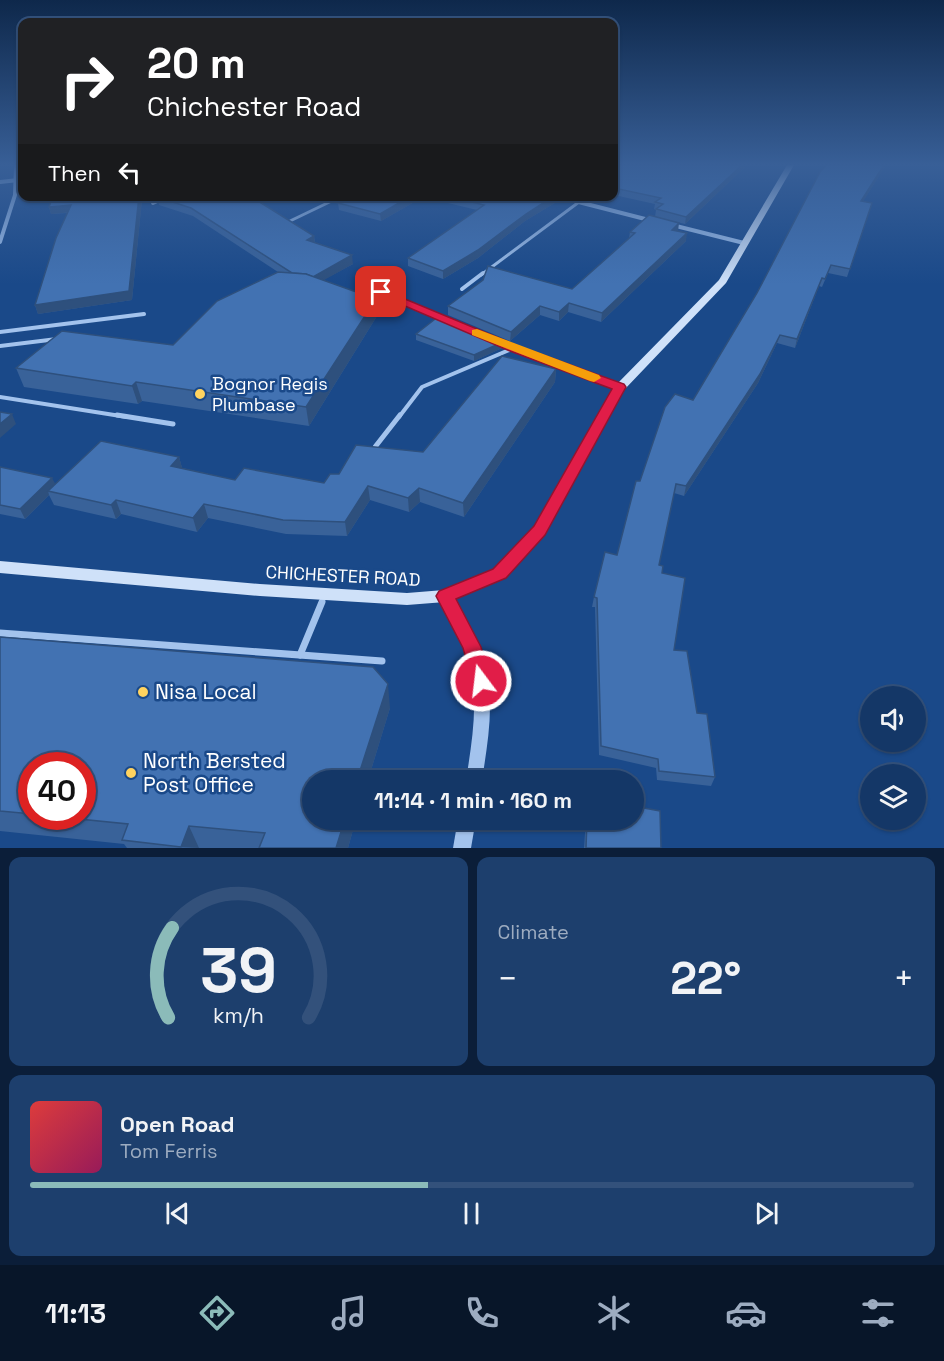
<!DOCTYPE html>
<html lang="en">
<head>
<meta charset="utf-8">
<style>
  body { margin:0; font-family:"Space Grotesk",sans-serif; background:#1d3f6d; color:#f1f3f6; height:100vh; display:flex; flex-direction:column; font-size:22px; white-space:nowrap }
  * { box-sizing:border-box; margin:0 }
  p { font-size:20px; color:#9dacc0 }
  .icon { flex:none; width:33px; height:33px; fill:none; stroke:currentColor; stroke-width:2; stroke-linecap:round; stroke-linejoin:round }
  .map { position:relative; height:848px; overflow:hidden }
  .panel { display:flex; flex-direction:column; gap:9px; padding:9px; background:#0b1e39; flex:1 }
  .panel>* { flex:none }
  .top-card { position:absolute; left:18px; top:18px; width:600px; height:183px; border-radius:12px; box-shadow:0 2px 4px #0004,0 0 0 2px #33517b; background:#202124; color:#fff; overflow:hidden }
  .buttons { position:absolute; left:860px; top:686px; display:grid; gap:12px }
  .buttons a { display:grid; place-items:center; width:66px; height:66px; border-radius:50%; background:#143767; box-shadow:0 2px 4px #0004,0 0 0 2px #33517b; font-size:30px }
  .speed { position:absolute; left:18px; top:752px; display:flex; gap:12px; font-size:30px; font-weight:700; text-align:center }
  .speed>* { display:grid; place-content:center; width:78px; height:78px; border-radius:50%; background:#143767; box-shadow:0 2px 4px #0004,0 0 0 2px #33517b; line-height:1 }
  .speed .limit { border:9px solid #d22; background:#fff; color:#111 }
  .pin { position:absolute; display:grid; place-items:center; width:51px; height:51px; color:#fff; margin:-26px; border-radius:12px; box-shadow:0 3px 9px #0006 }
  .me { position:absolute; width:66px; margin:-33px; rotate:345deg; stroke-linejoin:round; filter:drop-shadow(0 0 4px #0008) }
  .turn { display:flex; align-items:center; gap:21px; height:126px; padding:0 30px; font-size:27px }
  .turn .icon { width:78px; height:78px; stroke-width:2.5 }
  .turn b { display:block; font-size:42px; line-height:51px }
  .then { display:flex; align-items:center; height:57px; padding:0 30px; background:#0003; gap:12px; font-size:22px }
  .big { font-size:45px; font-weight:700; line-height:1.1 }
  .panel .card { flex:1; display:flex; flex-direction:column; justify-content:center; gap:9px; min-width:0; padding:0 21px; border-radius:12px; background:#1d3f6d }
  .panel .dial { align-items:center; gap:0 }
  .dial svg { height:156px; overflow:visible; fill:none; stroke:#33517b; stroke-width:7; stroke-linecap:round; text-anchor:middle }
  .dial text { fill:#f1f3f6; stroke:none }
  .song { display:flex; align-items:center; gap:18px }
  .cover { width:72px; height:72px; border-radius:9px; background:linear-gradient(135deg,hsl(0 70% 55%),hsl(330 70% 35%)) }
  .played { height:6px; border-radius:3px; background:linear-gradient(90deg,#8bbbb9 45%,#33517b 45%) }
  .keys { display:flex; justify-content:space-around; direction:ltr }
  .heat { display:flex; justify-content:space-between; align-items:center; font-size:33px; direction:ltr }
  .panel .tiles { flex:1; display:grid; gap:9px; grid-template-columns:1fr 1fr }
  .card:last-child { grid-column:span 2 }
  .trip { position:absolute; left:302px; top:770px; width:342px; height:60px; border-radius:30px; background:#143767; box-shadow:0 2px 4px #0004,0 0 0 2px #33517b; font-weight:700; line-height:60px; text-align:center }
  .menu { display:flex; height:96px; justify-content:space-around; align-items:center; background:#081629; color:#9dacc0 }
  .menu .icon { width:42px; height:42px }
  .menu .active { color:#8bbbb9 }
  .menu b { font-size:27px; color:#f1f3f6 }
  .map>svg:first-child { display:block }
</style>
</head>
<body>
<div class="map">
<svg width="944" height="848" viewBox="0 0 944 848">
  <rect width="100%" height="100%" fill="#1a4989"/>
  <g fill="none" stroke-linecap="round" stroke-linejoin="round">
    <g stroke="#a3c3ed" stroke-width="3">
      <polyline points="290,221 342,196"/>
      <polyline points="481,275 579,202"/>
    </g>
    <g stroke="#a3c3ed" stroke-width="4">
      <polyline points="462,289 483,273"/>
      <polyline points="0,332 144,314"/>
      <polyline points="0,346 57,339"/>
      <polyline points="0,397 127,417"/>
      <polyline points="399,417 422,387 514,348"/>
    </g>
    <g stroke="#a3c3ed" stroke-width="5">
      <polyline points="117,415 173,424"/>
      <polyline points="375,447 400,415"/>
      <polyline points="321,604 324,596"/>
    </g>
    <g stroke="#a3c3ed" stroke-width="7">
      <polyline points="0,633 382,661"/>
      <polyline points="300,655 322,602"/>
    </g>
    <g stroke="#a3c3ed" stroke-width="4">
      <polyline points="0,182 18,180"/>
      <polyline points="555,196 653,221"/>
      <polyline points="153,203 168,196"/>
      <polyline points="672,225 744,243"/>
      <polyline points="0,242 15,195 16,165"/>
    </g>
    <g stroke="#a3c3ed" stroke-width="5">
      <polyline points="359,283 444,319"/>
      <polyline points="495,340 620,387"/>
    </g>
    <g fill="#a3c3ed" fill-rule="evenodd">
      <path d="M 445,591 L 450,592 C 462,614 475,635 483,659 C 496,698 488,741 482,780 L 466,780 C 473,736 481,689 464,646 C 457,629 447,612 438,596 L 440,592 Z"/>
      <polygon points="458,819 476,819 471,848 453,848"/>
    </g>
    <polygon fill="#cfe1f9" fill-rule="evenodd" points="787,165 794,165 726,283 625,389 545,534 505,578 445,602 407,605 260,596 0,573 0,561 260,584 407,593 444,590 495,570 535,526 616,385 719,280"/>
  </g>
  <g fill="#396299" fill-rule="evenodd">
    <polygon points="614,165 747,165 685,224 655,217 656,210 654,209 655,204 614,195"/>
    <polygon points="827,165 886,165 863,201 872,203 847,277 828,273 822,287 819,286 795,348 777,343 758,383 684,496 674,493 659,565 662,573 674,650 697,713 715,777 711,786 657,780 656,768 599,755 595,607 592,607 594,597 617,555 640,481 693,400 757,293"/>
    <polygon points="53,196 250,196 314,236 315,243 353,264 323,280 377,316 309,426 142,401 138,404 24,387 16,368 173,345 278,272 193,216 159,205 157,197 149,201 142,199 132,300 38,314 35,305 67,213 51,214 49,207"/>
    <polygon points="351,196 558,196 558,201 525,221 478,258 443,279 408,266 408,258 477,210 423,197 381,221 339,210 338,203"/>
    <polygon points="678,231 686,241 601,322 568,312 559,321 540,315 510,341 448,315 448,306 572,289 629,238 630,232"/>
    <polygon points="416,334 503,342 502,348 474,361 416,340"/>
    <polygon points="556,369 555,382 464,517 420,502 409,512 370,500 347,536 286,534 208,518 197,532 121,514 116,519 54,505 49,495 25,519 0,514 0,467 55,484 179,457 182,468 235,480 324,483 339,474 423,452"/>
    <path d="M 0,637 L 390,708 L 368,780 L 312,780 L 312,819 L 356,819 L 348,848 L 127,848 L 124,844 L 0,831 ZM 32,765 L 82,816 L 32,816 Z"/>
    <polygon points="586,819 633,819 661,848 584,848"/>
  </g>
  <g fill="#2e507d">
    <polygon points="742,165 747,165 685,224 686,217"/>
    <polygon points="884,165 886,165 859,208 861,201"/>
    <polygon points="139,196 141,196 142,199 132,300 38,314 35,305"/>
    <polygon points="148,196 159,196 149,201"/>
    <polygon points="411,196 423,197 381,221 380,214"/>
    <polygon points="554,196 558,196 558,201 525,221 478,258 443,279 443,271 526,214"/>
    <polygon points="71,205 73,212 51,214 49,207"/>
    <polygon points="679,223 678,231 672,230"/>
    <polygon points="687,233 686,241 601,322 602,313"/>
    <polygon points="314,236 315,245 307,240"/>
    <polygon points="352,255 353,264 306,290 304,281"/>
    <polygon points="822,278 819,286 795,348 797,339"/>
    <polygon points="376,299 377,316 309,426 306,407"/>
    <polygon points="569,303 568,312 559,321 559,312"/>
    <polygon points="540,306 540,315 510,341 511,332"/>
    <polygon points="780,335 777,343 758,383 684,496 686,486"/>
    <polygon points="503,342 502,348 474,361 474,355"/>
    <polygon points="556,369 555,382 464,517 463,503"/>
    <polygon points="136,382 142,401 138,404 132,386"/>
    <polygon points="12,414 16,424 0,438 0,424"/>
    <polygon points="179,457 183,471 171,466"/>
    <polygon points="52,478 57,487 48,491 49,495 25,519 20,509"/>
    <polygon points="368,486 370,500 347,536 345,522"/>
    <polygon points="419,488 420,502 409,512 408,498"/>
    <polygon points="116,500 121,514 116,519 111,505"/>
    <polygon points="204,504 208,518 197,532 193,518"/>
    <polygon points="388,684 390,708 368,780 357,780"/>
    <polygon points="345,819 356,819 348,848 336,848"/>
    <polygon points="189,826 199,848 181,847"/>
  </g>
  <g fill="#4272b2" stroke="#2e507d" stroke-width="1.5">
    <polygon points="614,165 742,165 686,217 656,209 663,204 655,202 661,198 614,188"/>
    <polygon points="827,165 884,165 861,201 872,203 850,269 831,265 825,279 822,278 797,339 780,335 760,374 686,486 676,484 659,565 663,566 662,573 685,578 674,650 687,651 697,713 707,714 715,777 659,771 658,759 601,746 597,598 594,597 605,552 617,555 636,481 640,481 665,407 675,394 693,400 757,293 820,172"/>
    <polygon points="53,196 139,196 129,291 35,305 56,238 71,205 49,207"/>
    <polygon points="158,196 250,196 314,236 307,240 352,255 313,277 306,274 292,273 191,208 157,197"/>
    <polygon points="351,196 411,196 380,214 338,203"/>
    <polygon points="449,196 554,196 526,214 478,250 443,271 408,258 484,205"/>
    <polygon points="649,215 679,223 672,230 687,233 602,313 569,303 559,312 540,306 511,332 448,306 483,280 488,266 572,289 635,233 630,232"/>
    <polygon points="278,272 306,274 376,299 306,407 136,382 132,386 16,368 62,331 173,345 217,301"/>
    <polygon points="439,316 503,342 474,355 416,334"/>
    <polygon points="502,356 556,369 463,503 419,488 408,498 368,486 345,522 283,520 204,504 193,518 116,500 111,505 48,491 101,441 179,457 171,466 235,480 244,468 324,483 330,474 339,474 356,445 423,452"/>
    <polygon points="0,412 12,414 0,424"/>
    <polygon points="0,467 52,478 20,509 0,505"/>
    <polygon points="0,637 373,667 388,684 357,780 312,780 312,819 345,819 336,848 259,848 265,833 189,826 181,847 122,840 128,824 49,816 82,816 82,765 32,765 32,814 0,811"/>
    <polygon points="633,806 660,811 661,848 586,848 587,819 633,819"/>
  </g>
  <linearGradient id="sky" x2="0" y2="1"><stop stop-color="#0e284b"/><stop offset="0.58" stop-color="#385f97"/><stop offset="1" stop-color="#385f97" stop-opacity="0"/></linearGradient>
  <rect width="944" height="284" fill="url(#sky)"/>
  <polygon fill="#e11d48" stroke="#92132f" stroke-width="1.5" points="381,289 518,346 624,384 626,387 545,535 506,578 456,599 481,647 491,681 488,687 481,689 474,687 463,648 436,596 439,591 493,569 534,526 612,389 510,351 377,294 377,290"/>
  <polygon fill="#f59e0b" points="477,329 599,375 601,378 594,382 590,381 472,335 472,330"/>
  <g fill="#ffd35f" stroke="#1a4989" stroke-width="2">
    <circle cx="200" cy="394" r="6"/>
    <circle cx="143" cy="692" r="6"/>
    <circle cx="131" cy="773" r="6"/>
  </g>
  <g text-anchor="middle" stroke-width="5" stroke-linejoin="round" paint-order="stroke">
    <g font-size="18" fill="#fff" stroke="#1a4989" text-anchor="start">
      <text x="212" y="390">Bognor Regis<tspan x="212" dy="21">Plumbase</tspan></text>
    </g>
    <g font-size="18" fill="#fff" stroke="#1a4989">
      <text transform="translate(343 576) rotate(3)" y="6">CHICHESTER ROAD</text>
    </g>
    <g font-size="21" fill="#fff" stroke="#1a4989" text-anchor="start">
      <text x="155" y="699">Nisa Local</text>
      <text x="143" y="768">North Bersted<tspan x="143" dy="24">Post Office</tspan></text>
    </g>
  </g>
</svg>
<div class="buttons">
<a><svg class="icon" aria-label="sound" viewBox="0 0 24 24"><path d="M4 9h4l5-4v14l-5-4H4zM17 9q2 3 0 6"/></svg></a>
<a><svg class="icon" aria-label="layers" viewBox="0 0 24 24"><path d="M12 4l9 5-9 5-9-5zM3 14l9 5 9-5"/></svg></a>
</div>
<div class="speed"><div class="limit">40</div></div>
<div class="pin" style="left:381px;top:292px;background:#d93025"><svg class="icon" aria-label="arrive" viewBox="0 0 24 24"><path d="M6 21V4h12l-3 4 3 4H6"/></svg></div>
<svg class="me" style="left:481px;top:681px" viewBox="-20 -20 40 40"><circle r="17" fill="#e11d48" stroke="#fff" stroke-width="3"/><path d="M0-11L8 9 0 5-8 9z" fill="#fff"/></svg>
<div class="trip">11:14 · 1 min · 160 m</div>
<div class="top-card">
<div class="turn"><svg class="icon" aria-label="right" viewBox="0 0 24 24"><path d="M7 20v-9h11M14 6l5 5-5 5"/></svg><div><b>20 m</b>Chichester Road</div></div>
<div class="then">Then<svg class="icon" aria-label="left" viewBox="0 0 24 24"><path d="M17 20v-9H6M10 6l-5 5 5 5"/></svg></div>
</div>
</div>
<section class="panel">
<div class="tiles">
<div class="card dial"><svg viewBox="0 0 100 80">
<path d="M14 69A42 42 0 1 1 86 69"/>
<path d="M14 69A42 42 0 0 1 16 23" stroke="#8bbbb9"/>
<text x="50" y="56" font-size="32" font-weight="700">39</text>
<text x="50" y="72" font-size="11">km/h</text>
</svg></div>
<div class="card"><p>Climate</p>
<div class="heat"><a>−</a><b class="big">22°</b><a>+</a></div>
</div>
<div class="card">
<div class="song"><i class="cover"></i><div><b>Open Road</b><p>Tom Ferris</p></div></div>
<div class="played"></div>
<div class="keys"><svg class="icon" aria-label="previous" viewBox="0 0 24 24"><path d="M18 5L8 12l10 7zM5 5v14"/></svg><svg class="icon" aria-label="pause" viewBox="0 0 24 24"><path d="M8 5v14M16 5v14"/></svg><svg class="icon" aria-label="next" viewBox="0 0 24 24"><path d="M6 5l10 7-10 7zM19 5v14"/></svg></div>
</div>
</div>
</section>
<nav class="menu">
<b>11:13</b>
<svg class="icon active" aria-label="directions" viewBox="0 0 24 24"><path d="M12 3l9 9-9 9-9-9zM9 14v-3h6M13 9l2 2-2 2"/></svg>
<svg class="icon" aria-label="music" viewBox="0 0 24 24"><path d="M9 18V5l10-2v13"/><circle cx="6" cy="18" r="3"/><circle cx="16" cy="16" r="3"/></svg>
<svg class="icon" aria-label="phone" viewBox="0 0 24 24"><path d="M5 4h4l2 5-3 2q2 4 5 5l2-3 5 2v4C11 20 4 13 5 4z"/></svg>
<svg class="icon" aria-label="climate" viewBox="0 0 24 24"><path d="M12 3v18M4 7l16 10M4 17L20 7"/></svg>
<svg class="icon" aria-label="car" viewBox="0 0 24 24"><path d="M5 17H2v-5l4-1 3-4h7l3 4 3 1v5h-3M9 17h6M6 11h13"/><circle cx="7" cy="17" r="2"/><circle cx="17" cy="17" r="2"/></svg>
<svg class="icon" aria-label="filters" viewBox="0 0 24 24"><path d="M4 7h16M4 17h16"/><circle cx="9" cy="7" r="2"/><circle cx="15" cy="17" r="2"/></svg>
</nav>
</body>
</html>
